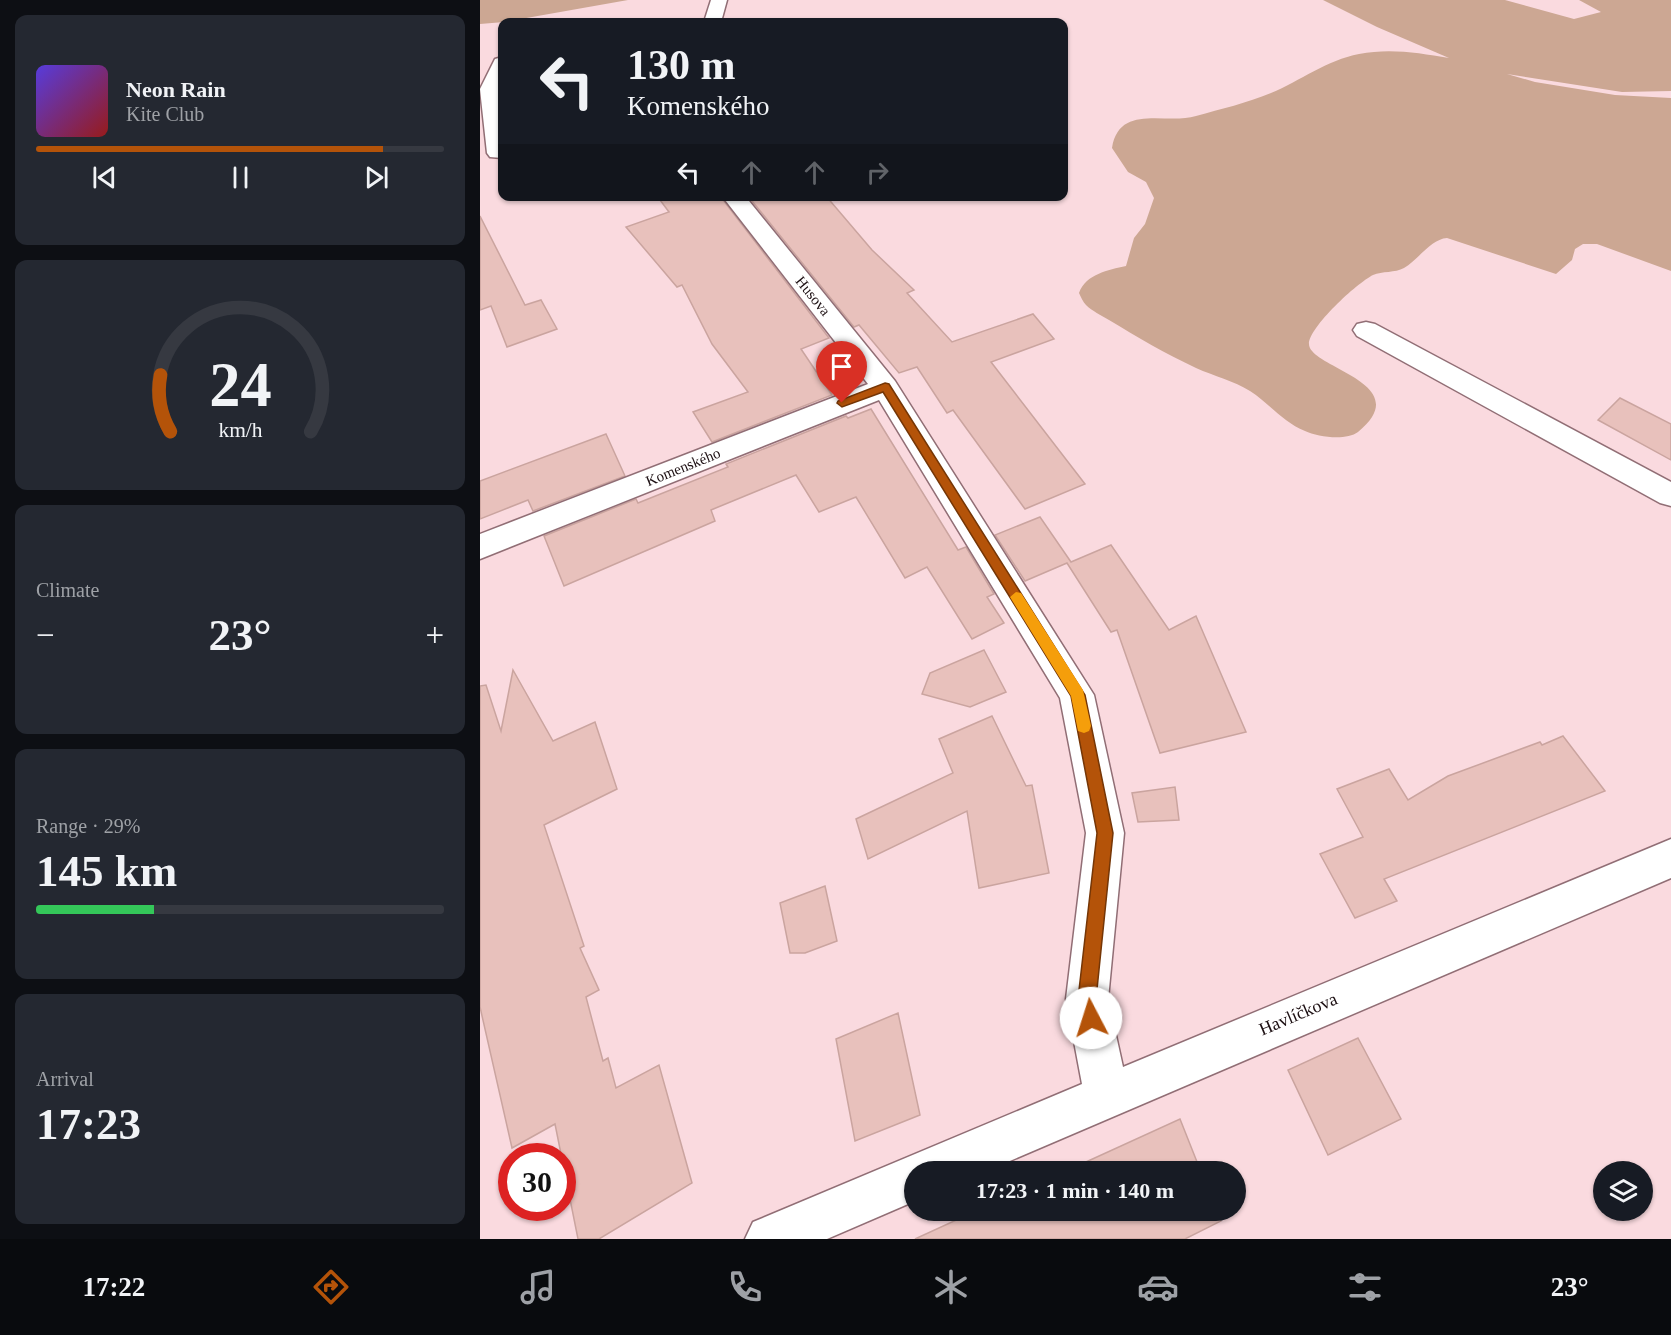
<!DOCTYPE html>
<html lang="en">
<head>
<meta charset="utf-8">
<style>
  body { margin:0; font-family:"Times New Roman",serif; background:#242831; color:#f1f3f6; height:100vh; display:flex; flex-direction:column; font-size:22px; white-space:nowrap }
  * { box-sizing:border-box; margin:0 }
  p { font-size:20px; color:#9ea1a6 }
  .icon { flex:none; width:33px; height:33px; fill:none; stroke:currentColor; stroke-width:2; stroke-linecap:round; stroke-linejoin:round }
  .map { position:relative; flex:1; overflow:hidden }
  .details { display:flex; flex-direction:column; gap:15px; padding:15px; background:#0d0f14; width:480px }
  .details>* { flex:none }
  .banner { position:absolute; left:18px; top:18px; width:570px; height:183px; border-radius:12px; box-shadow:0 2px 4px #0004; background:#171b24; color:#f1f3f6; overflow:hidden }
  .buttons { position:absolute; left:1113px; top:1161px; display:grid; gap:12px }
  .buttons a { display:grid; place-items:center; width:60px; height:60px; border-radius:50%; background:#171b24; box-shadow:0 2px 4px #0004; font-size:30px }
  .speed { position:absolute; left:18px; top:1143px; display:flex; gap:12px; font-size:30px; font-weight:700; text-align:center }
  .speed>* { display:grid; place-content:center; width:78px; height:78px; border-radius:50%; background:#171b24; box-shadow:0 2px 4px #0004; line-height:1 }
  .speed .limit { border:9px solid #d22; background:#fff; color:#111 }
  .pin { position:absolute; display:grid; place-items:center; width:51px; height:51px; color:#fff; margin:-62px -26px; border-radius:50% 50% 50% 0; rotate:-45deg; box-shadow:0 0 6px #0007 }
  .pin .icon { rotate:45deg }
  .me { position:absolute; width:66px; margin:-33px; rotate:355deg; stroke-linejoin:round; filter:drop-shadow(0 0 4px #0008) }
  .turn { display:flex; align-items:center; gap:21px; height:126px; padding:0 30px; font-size:27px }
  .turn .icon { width:78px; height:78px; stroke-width:2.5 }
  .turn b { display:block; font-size:42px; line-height:51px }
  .lanes { display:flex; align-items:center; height:57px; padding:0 30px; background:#0003; justify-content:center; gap:30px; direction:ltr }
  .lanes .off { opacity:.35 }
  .big { font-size:45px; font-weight:800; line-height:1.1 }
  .details .card { flex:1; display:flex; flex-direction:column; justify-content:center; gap:9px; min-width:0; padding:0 21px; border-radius:12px; background:#242831 }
  .details .dial { align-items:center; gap:0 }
  .dial svg { height:156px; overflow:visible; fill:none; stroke:#363941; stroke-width:7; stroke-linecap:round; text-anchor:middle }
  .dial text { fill:#f1f3f6; stroke:none }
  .song { display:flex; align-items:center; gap:18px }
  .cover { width:72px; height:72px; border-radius:9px; background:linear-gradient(135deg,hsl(250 70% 55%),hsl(0 70% 35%)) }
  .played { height:6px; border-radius:3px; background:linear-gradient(90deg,#b45309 85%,#363941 85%) }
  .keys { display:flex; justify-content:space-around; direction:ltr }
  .heat { display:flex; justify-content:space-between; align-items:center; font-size:33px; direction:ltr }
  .charge { height:9px; border-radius:4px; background:linear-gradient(90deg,#34c759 29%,#363941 0) }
  .trip { position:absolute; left:424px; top:1161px; width:342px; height:60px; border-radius:30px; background:#171b24; box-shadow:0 2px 4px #0004; font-weight:800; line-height:60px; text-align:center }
  .dock { display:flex; height:96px; justify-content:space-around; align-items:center; background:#090b0e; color:#9ea1a6 }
  .dock .icon { width:42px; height:42px }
  .dock .current { color:#b45309 }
  .dock b { font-size:27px; color:#f1f3f6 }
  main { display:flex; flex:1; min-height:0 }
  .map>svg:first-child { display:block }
</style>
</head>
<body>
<main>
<section class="details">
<div class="card">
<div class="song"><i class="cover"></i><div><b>Neon Rain</b><p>Kite Club</p></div></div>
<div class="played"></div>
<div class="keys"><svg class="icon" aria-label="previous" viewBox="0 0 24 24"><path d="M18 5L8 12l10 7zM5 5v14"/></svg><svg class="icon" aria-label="pause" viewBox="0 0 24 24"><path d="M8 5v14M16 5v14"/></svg><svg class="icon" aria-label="next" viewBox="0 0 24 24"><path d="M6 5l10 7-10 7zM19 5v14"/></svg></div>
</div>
<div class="card dial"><svg viewBox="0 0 100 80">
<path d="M14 69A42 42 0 1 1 86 69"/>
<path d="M14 69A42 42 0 0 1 9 40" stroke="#b45309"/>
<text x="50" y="56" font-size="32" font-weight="700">24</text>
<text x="50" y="72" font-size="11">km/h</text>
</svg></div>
<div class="card"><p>Climate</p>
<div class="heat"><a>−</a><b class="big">23°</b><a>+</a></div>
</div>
<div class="card"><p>Range · 29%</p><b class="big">145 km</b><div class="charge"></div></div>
<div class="card"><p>Arrival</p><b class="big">17:23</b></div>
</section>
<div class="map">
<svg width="1191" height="1239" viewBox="0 0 1191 1239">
  <rect width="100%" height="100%" fill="#fadadf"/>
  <g fill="#cca793">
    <polygon points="0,0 148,0 24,22 0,24"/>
    <path d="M 843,0 L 1025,0 L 1094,19 L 1121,12 L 1099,0 L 1191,0 L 1191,91 L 1142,92 L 1027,74 L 1055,82 L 1135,95 L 1191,98 L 1191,271 L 1117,244 L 1103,244 L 1095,249 L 1092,260 L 1076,274 L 967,238 C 951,239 938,260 924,268 C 915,273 902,271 893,275 C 877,283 829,327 829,344 C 829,368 938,383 878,432 C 866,441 838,437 825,431 C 803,422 790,404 770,391 C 754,381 734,376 716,368 C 686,354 657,337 629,320 C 621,315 612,311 606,305 C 603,302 601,297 599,293 C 606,274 628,270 646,266 L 654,238 L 665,224 L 674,198 L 666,182 L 648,172 L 632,148 C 639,103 686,125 716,116 C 741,109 767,103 791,93 C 820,81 847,60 879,54 C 910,48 939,53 969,58 L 897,27 Z"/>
  </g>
  <g fill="#e8c1bc" stroke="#caa49f" stroke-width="1.5">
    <polygon points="177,196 240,196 349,338 321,349 352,395 232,442 213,412 268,392 232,344 202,285 197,287 146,227 189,212"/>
    <polygon points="268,196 346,196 392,250 434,290 427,293 472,342 553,314 574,339 511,362 605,484 545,509 473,410 467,413 437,367 419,373 379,325 374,327"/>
    <polygon points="0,216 45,305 61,300 77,329 27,347 11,306 0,310"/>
    <polygon points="1140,398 1191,424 1191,460 1118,420"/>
    <polygon points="391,409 478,550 486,547 514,594 507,597 524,623 492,639 447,567 425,578 376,497 339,512 316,475 231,510 235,521 84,586 64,536 156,499 158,503 248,467 246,464 366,416 368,418"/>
    <polygon points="126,434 145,476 53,511 48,500 0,519 0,481"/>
    <polygon points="560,517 591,562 631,545 689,630 716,616 766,732 680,753 637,630 631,632 587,563 545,581 515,535"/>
    <polygon points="504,650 526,692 490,707 442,694 450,673"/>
    <polygon points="33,670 73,741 115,722 137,789 64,825 104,946 100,948 119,990 106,997 123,1061 128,1058 136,1088 179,1065 212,1183 119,1239 98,1239 75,1124 32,1148 0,1007 0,686 6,685 21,731"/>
    <polygon points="512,716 546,786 552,785 569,873 499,888 487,811 388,859 376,819 473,773 459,739"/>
    <polygon points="1083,736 1125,791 904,879 917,901 875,918 840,854 883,837 857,789 909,769 928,800 968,776 1060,742 1062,745"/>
    <polygon points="695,787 699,820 658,822 652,793"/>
    <polygon points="345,886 357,941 325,953 310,953 300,903"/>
    <polygon points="418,1013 440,1115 375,1141 356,1039"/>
    <polygon points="878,1038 921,1119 848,1155 808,1070"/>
    <polygon points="700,1119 721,1172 584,1172"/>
    <polygon points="498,1210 737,1210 741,1221 705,1239 435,1239"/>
  </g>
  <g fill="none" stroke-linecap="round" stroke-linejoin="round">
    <g stroke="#916e75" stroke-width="3">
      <g id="minor">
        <polygon points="231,0 247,0 241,22 224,22"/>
        <polygon points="22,57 22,83 20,89 22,112 22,158 10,157 7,153 0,89 15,59"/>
        <polygon points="242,196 265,196 415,381 614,695 644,833 628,999 643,1067 1191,839 1191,878 504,1172 435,1172 435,1201 347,1239 265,1239 273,1222 602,1084 586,999 606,833 580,698 399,400 0,559 0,534 388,384"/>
        <polygon points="886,322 895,324 1191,482 1191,506 1180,503 877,336 873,330 877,324"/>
      </g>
    </g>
    <use href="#minor" fill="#fff" fill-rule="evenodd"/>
  </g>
  <polygon fill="#b45309" stroke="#753606" stroke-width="1.5" points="405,383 409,384 605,695 633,833 616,999 620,1018 617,1025 611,1027 605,1025 598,999 617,833 591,696 403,392 362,407 357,403 358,401"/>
  <polygon fill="#f59e0b" points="536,592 541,593 603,690 611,726 609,731 604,733 598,731 591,696 530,597"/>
  <g text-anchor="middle" stroke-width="4.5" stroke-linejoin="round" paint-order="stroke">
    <g font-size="15" fill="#1c0f12" stroke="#fff">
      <text transform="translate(333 296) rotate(51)" y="5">Husova</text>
      <text transform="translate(203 467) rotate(-22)" y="5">Komenského</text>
    </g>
    <g font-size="18" fill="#1c0f12" stroke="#fff">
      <text transform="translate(818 1014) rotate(-23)" y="6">Havlíčkova</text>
    </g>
  </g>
</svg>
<div class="buttons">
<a><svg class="icon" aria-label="layers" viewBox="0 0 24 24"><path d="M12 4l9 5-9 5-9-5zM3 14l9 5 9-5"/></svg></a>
</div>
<div class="speed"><div class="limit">30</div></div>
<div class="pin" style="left:362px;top:403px;background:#d93025"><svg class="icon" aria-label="arrive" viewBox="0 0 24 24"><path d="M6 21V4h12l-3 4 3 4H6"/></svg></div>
<svg class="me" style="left:611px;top:1018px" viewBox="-20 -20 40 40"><circle r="19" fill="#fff"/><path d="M0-13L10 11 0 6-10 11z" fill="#b45309"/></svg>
<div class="trip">17:23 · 1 min · 140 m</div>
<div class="banner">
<div class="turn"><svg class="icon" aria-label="left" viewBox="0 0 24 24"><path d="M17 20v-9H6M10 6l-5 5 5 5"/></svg><div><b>130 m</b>Komenského</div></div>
<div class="lanes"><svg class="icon" aria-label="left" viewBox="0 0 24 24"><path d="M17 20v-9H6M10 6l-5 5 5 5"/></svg><svg class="icon off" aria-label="ahead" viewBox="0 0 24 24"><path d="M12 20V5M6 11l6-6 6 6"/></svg><svg class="icon off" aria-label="ahead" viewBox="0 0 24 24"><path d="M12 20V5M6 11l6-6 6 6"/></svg><svg class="icon off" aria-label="right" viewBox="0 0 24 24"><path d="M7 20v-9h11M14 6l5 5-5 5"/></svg></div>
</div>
</div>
</main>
<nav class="dock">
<b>17:22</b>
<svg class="icon current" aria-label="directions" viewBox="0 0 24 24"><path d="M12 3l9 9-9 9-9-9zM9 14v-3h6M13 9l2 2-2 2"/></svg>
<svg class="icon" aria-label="music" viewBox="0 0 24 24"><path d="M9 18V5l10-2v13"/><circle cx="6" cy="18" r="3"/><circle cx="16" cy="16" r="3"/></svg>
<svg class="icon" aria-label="phone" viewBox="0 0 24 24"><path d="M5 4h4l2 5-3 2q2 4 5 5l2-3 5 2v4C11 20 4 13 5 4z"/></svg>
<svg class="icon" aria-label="climate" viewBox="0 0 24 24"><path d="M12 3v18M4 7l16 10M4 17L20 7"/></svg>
<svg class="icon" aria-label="car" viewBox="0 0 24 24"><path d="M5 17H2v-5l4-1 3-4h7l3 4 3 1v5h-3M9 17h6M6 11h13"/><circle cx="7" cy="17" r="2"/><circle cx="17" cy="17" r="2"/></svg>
<svg class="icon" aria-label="filters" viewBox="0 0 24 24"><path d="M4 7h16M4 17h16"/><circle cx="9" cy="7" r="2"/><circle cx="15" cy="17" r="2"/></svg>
<b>23°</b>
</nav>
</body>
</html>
